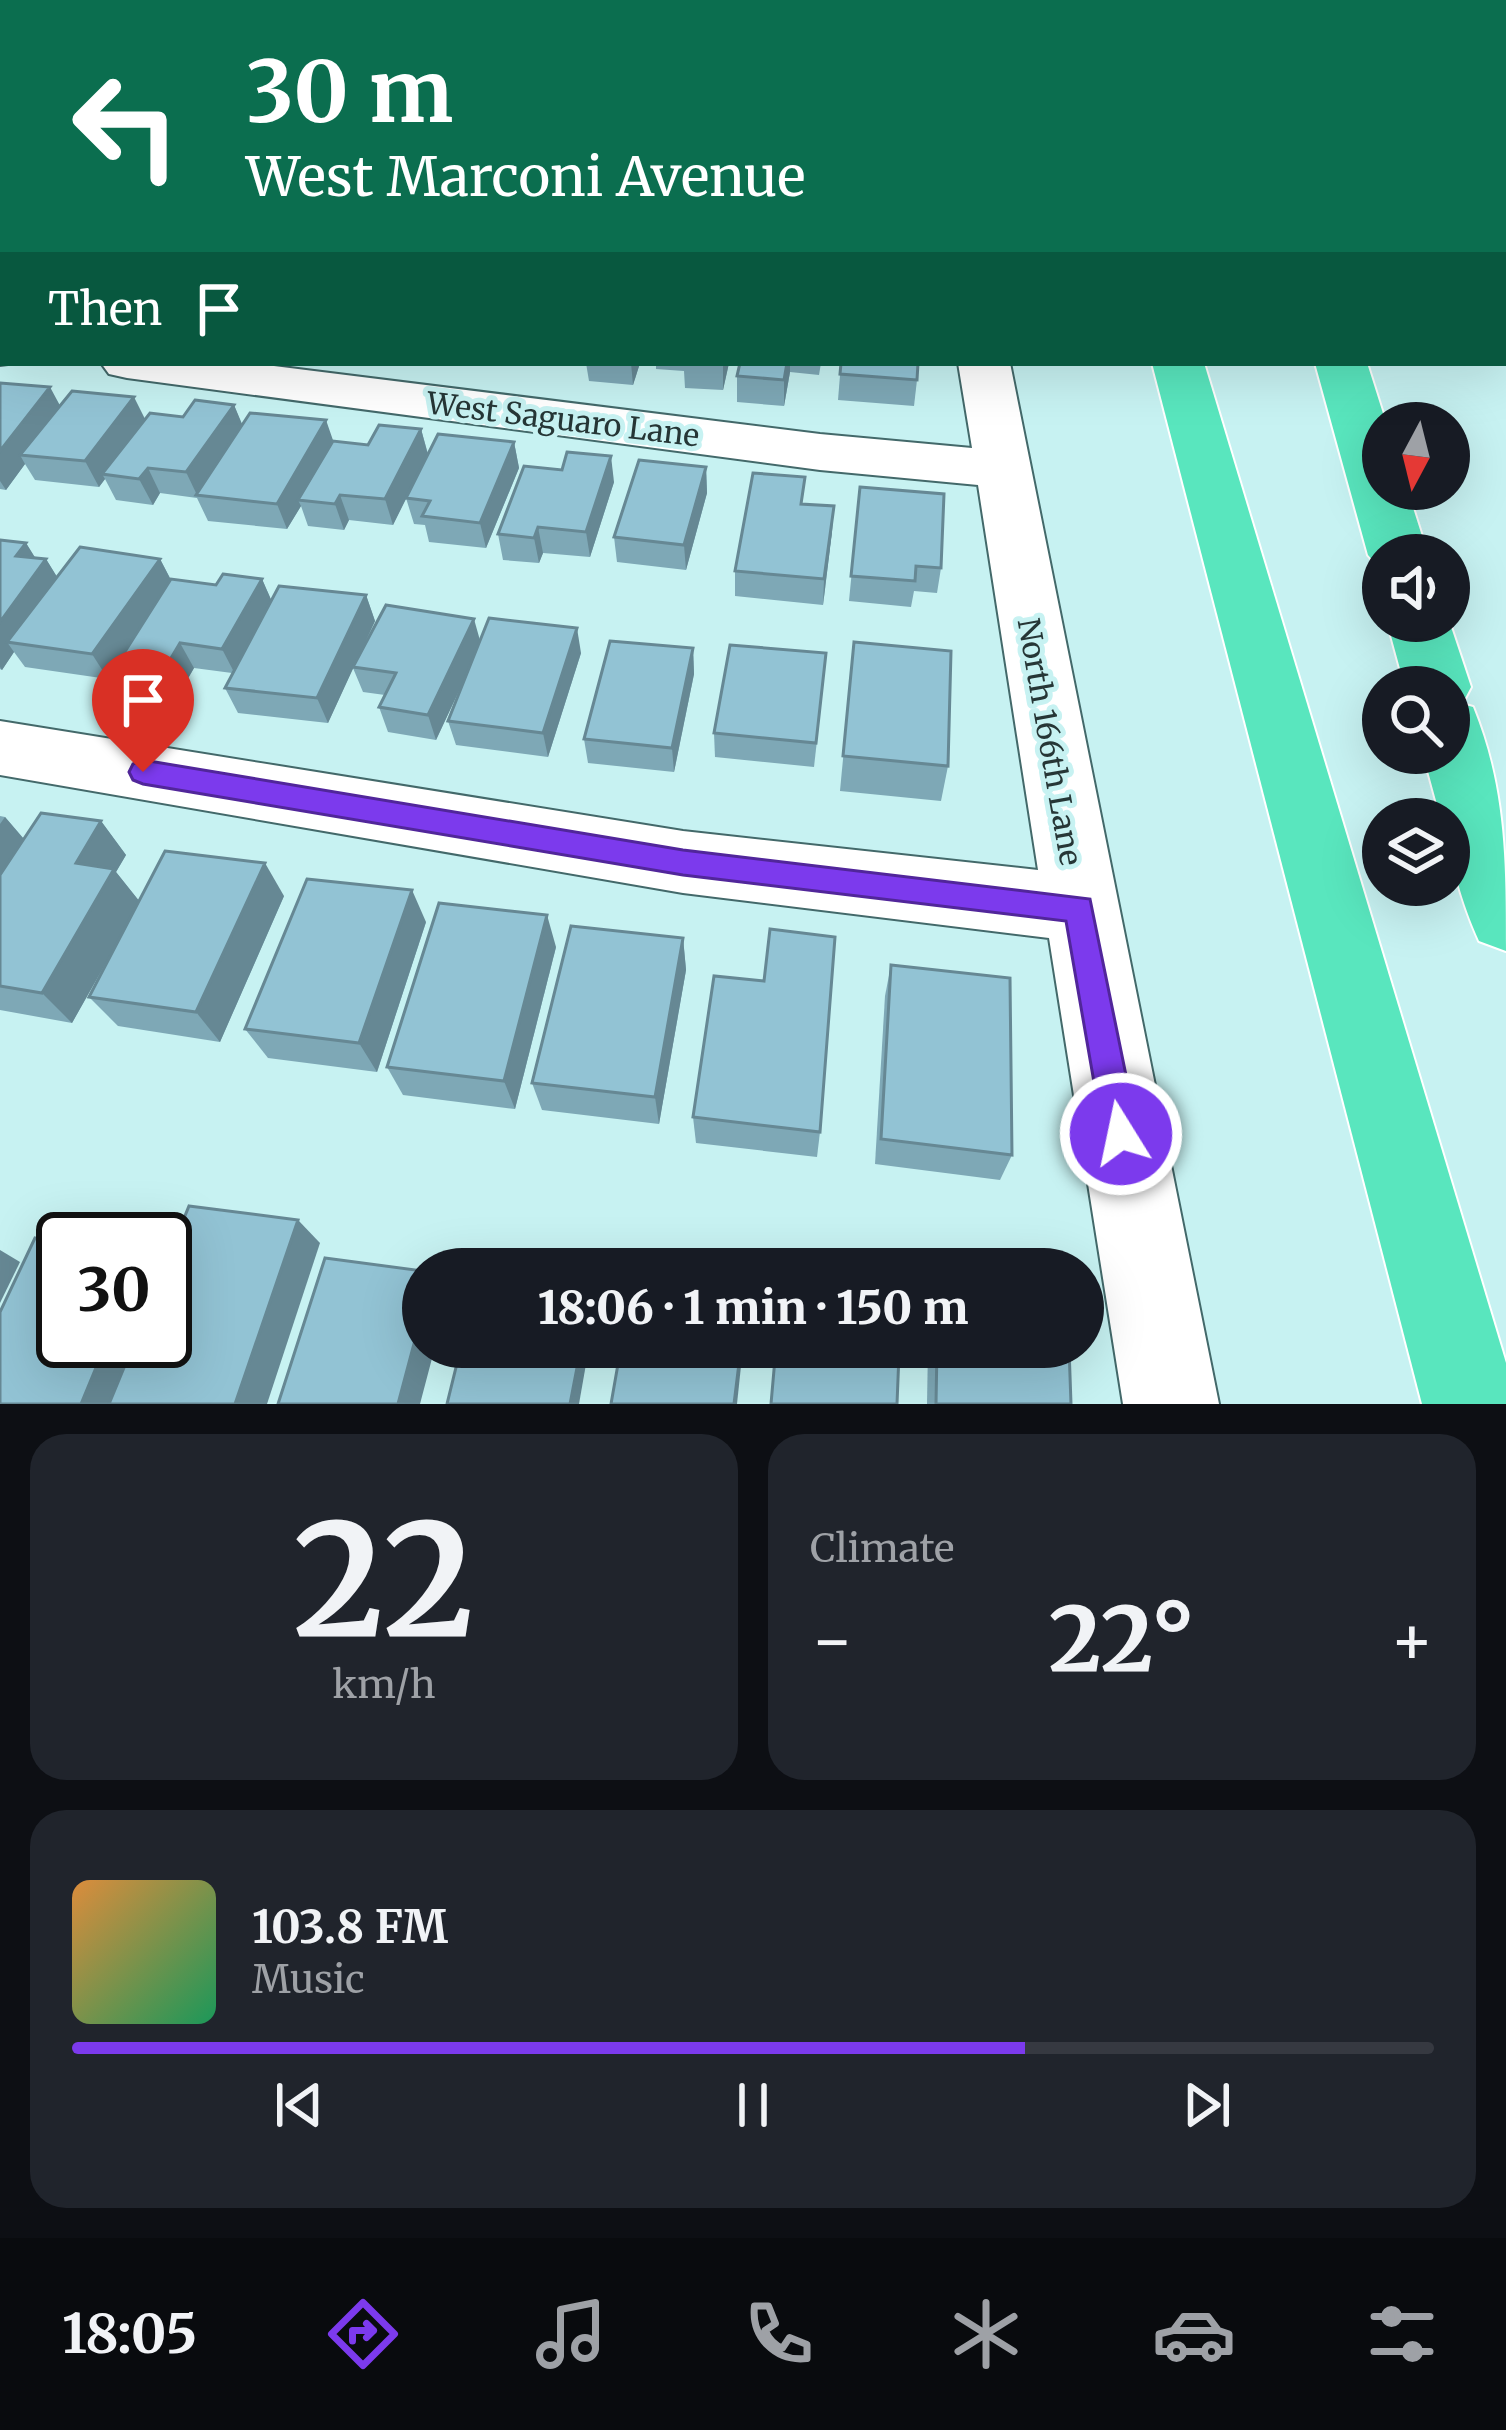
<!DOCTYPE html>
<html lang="en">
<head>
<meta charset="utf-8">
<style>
  body { margin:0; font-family:Merriweather,serif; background:#20242c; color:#f1f3f6; height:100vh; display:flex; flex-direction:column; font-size:45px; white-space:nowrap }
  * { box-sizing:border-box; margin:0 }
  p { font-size:39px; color:#9ea1a6 }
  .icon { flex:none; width:66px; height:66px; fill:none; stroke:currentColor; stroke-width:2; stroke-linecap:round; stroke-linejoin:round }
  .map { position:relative; height:1404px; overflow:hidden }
  .panel { display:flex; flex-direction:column; gap:30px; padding:30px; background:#0d0f14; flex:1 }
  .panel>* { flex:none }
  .hud { position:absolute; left:0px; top:0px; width:1506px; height:366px; box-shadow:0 12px 48px #0002; background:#0b6e4f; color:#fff; overflow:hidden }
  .needle { width:78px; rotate:187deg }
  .tools { position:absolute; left:1362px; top:402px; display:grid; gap:24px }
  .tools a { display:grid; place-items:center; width:108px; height:108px; border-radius:50%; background:#171b24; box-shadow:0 12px 48px #0002; font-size:60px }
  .speed { position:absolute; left:36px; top:1212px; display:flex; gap:24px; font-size:60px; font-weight:700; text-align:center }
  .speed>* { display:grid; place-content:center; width:156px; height:156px; border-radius:50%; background:#171b24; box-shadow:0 12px 48px #0002; line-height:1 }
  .speed .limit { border:6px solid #111; border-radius:18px; background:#fff; color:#111 }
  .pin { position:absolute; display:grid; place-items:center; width:102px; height:102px; color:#fff; margin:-123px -51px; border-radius:50% 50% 50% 0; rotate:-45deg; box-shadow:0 0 12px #0007 }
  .pin .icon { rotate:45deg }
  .me { position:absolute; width:132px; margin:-66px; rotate:350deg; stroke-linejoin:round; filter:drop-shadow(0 0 9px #0008) }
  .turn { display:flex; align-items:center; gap:42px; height:252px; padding:0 48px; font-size:54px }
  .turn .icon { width:156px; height:156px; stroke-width:2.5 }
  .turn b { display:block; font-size:84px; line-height:102px }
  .then { display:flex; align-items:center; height:114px; padding:0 48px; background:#0003; gap:24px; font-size:45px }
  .big { font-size:90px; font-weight:800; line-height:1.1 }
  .panel .tile { flex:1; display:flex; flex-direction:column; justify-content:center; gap:18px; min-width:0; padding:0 42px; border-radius:36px; background:#20242c }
  .panel .dial { align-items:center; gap:0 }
  .dial b { font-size:156px; line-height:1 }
  .song { display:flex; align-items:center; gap:36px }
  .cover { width:144px; height:144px; border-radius:18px; background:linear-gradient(135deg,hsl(30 70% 55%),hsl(150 70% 35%)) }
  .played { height:12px; border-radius:6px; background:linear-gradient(90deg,#7c3aed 70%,#363941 70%) }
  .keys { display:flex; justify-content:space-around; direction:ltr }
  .heat { display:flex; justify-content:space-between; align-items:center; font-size:66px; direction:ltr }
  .panel .tiles { flex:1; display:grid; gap:30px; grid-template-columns:1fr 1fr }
  .tile:last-child { grid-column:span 2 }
  .trip { position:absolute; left:402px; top:1248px; width:702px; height:120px; border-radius:60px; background:#171b24; box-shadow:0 12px 48px #0002; font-weight:800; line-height:120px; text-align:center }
  .menu { display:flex; height:192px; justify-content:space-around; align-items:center; background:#090b0e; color:#9ea1a6 }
  .menu .icon { width:84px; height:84px }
  .menu .active { color:#7c3aed }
  .menu b { font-size:54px; color:#f1f3f6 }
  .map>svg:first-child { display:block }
</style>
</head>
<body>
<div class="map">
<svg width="1506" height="1404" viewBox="0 0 1506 1404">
  <rect width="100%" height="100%" fill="#c7f2f2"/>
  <polygon fill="#b1e5e5" points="0,0 979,0 979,3 3,3 3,221"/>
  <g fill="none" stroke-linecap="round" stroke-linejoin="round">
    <g stroke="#43696a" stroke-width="4">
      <g id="minor">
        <polygon points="632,0 668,0 630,3"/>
        <polygon points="0,335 3,363 16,363 0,365"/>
        <polygon points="101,363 250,363 820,434 972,448 958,363 1010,363 1219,1404 1123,1404 1049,938 683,893 0,775 0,721 683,831 1038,870 978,485 820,470 127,378 109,374"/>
      </g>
    </g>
    <g stroke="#fff" stroke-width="4">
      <g id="highway">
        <polygon points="1058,0 1094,0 1095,3 1059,3"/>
        <polygon points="1215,0 1251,0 1252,3 1216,3"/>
        <polygon points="1339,0 1375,0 1376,3 1340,3"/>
        <polygon points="1503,314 1506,315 1506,350 1503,349"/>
        <polygon points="1152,363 1204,363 1506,1363 1506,1404 1422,1404"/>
        <polygon points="1315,363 1367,363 1386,423 1383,489 1407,489 1428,555 1383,555 1383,572 1368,555"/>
        <path d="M 1387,621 L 1449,621 L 1471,687 L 1462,704 L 1473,707 C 1506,788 1506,863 1506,951 L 1479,941 C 1462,903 1449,861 1449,819 L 1441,819 L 1423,753 L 1449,753 L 1449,687 L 1405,687 Z"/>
      </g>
    </g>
    <use href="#minor" fill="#fff" fill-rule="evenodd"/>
    <use href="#highway" fill="#59e6be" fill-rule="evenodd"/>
  </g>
  <g fill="#7ea8b6">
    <rect x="0" y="65" width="3" height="79"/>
    <rect x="0" y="222" width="3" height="85"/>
    <polygon points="586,363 640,363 633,385 589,381"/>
    <polygon points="656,363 729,363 723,390 685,388 684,371 656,369"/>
    <polygon points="740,363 821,363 819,375 790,372 784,406 737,402 737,376"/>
    <polygon points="841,363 917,380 914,406 838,400"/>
    <polygon points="0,383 60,405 145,419 183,417 234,405 242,425 333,441 368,445 421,429 428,454 514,442 519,468 486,548 429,542 425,525 414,524 406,498 393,525 349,520 344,530 308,526 301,506 287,529 208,521 197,498 160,493 153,505 116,500 105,479 99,487 35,480 25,464 6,490 0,489"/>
    <polygon points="706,467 707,493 686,570 617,562 614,537"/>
    <polygon points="562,470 614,482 590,557 543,553 539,563 503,560 498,534"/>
    <polygon points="860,487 941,568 937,593 914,591 911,607 849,601"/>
    <polygon points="804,504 832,532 823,605 735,596 735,571"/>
    <polygon points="0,540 26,543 35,558 46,559 57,577 160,559 171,580 216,585 262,579 271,600 366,595 375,621 358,657 480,641 581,653 548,757 456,745 448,721 467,673 436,740 388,732 379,707 385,695 363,692 353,668 328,723 238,713 225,688 232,673 194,668 176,699 129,694 114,670 108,679 25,667 14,652 2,670 0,669"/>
    <polygon points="854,642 948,766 941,801 840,791"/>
    <polygon points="693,648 694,674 674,772 588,763 584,739"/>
    <polygon points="824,678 814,767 715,757 714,733"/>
    <polygon points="0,816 5,817 24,839 101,821 126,855 116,872 139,901 284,896 220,1042 118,1026 89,997 120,938 72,1023 0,1010"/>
    <polygon points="426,922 377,1072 268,1058 245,1029"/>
    <polygon points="683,938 686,970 659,1124 542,1110 532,1083"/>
    <polygon points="556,947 515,1109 403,1095 387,1067"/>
    <polygon points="891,965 1012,1155 1000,1180 875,1164 885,996"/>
    <polygon points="764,981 820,1132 817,1157 696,1143 693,1117"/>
    <polygon points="928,1347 1069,1347 1071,1404 927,1404"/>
  </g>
  <g fill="#668894">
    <polygon points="0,0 20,0 16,3 3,3 3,14 0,17"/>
    <polygon points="631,363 640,363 633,385"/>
    <polygon points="723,363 729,363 723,390"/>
    <polygon points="787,363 790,363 790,372 784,406 784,380"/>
    <polygon points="50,387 64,413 20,455 25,464 6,490 0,481 0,451"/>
    <polygon points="134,397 147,423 102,474 105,479 99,487 85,461"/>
    <polygon points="234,405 245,431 197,495 186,472"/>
    <polygon points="326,420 335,446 298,500 301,506 287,529 277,504"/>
    <polygon points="421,429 428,455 393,525 385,499"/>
    <polygon points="514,442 519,468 486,548 480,523"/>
    <polygon points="611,456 614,482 590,557 586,532"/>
    <polygon points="706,467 707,493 686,570 684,545"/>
    <polygon points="148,468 160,493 153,505 139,479"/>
    <polygon points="340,495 349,520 344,530 335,504"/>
    <polygon points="834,506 832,532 823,605 824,579"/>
    <polygon points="538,527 543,553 539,563 534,538"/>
    <polygon points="26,543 41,567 46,559 62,585 7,642 14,652 2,670 0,667 0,622 16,556"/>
    <polygon points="160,559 173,584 108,679 92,654"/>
    <polygon points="262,579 273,604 235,674 222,649"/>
    <polygon points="366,595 375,621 328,723 317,698"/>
    <polygon points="474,619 481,644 436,740 428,715"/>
    <polygon points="577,628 581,653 548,757 543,733"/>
    <polygon points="180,643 194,668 176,699 161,675"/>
    <polygon points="693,648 694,674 674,772 672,748"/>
    <polygon points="5,817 34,851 0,906 0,824"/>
    <polygon points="101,821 126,855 116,872 140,902 72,1023 42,993 76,863"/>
    <polygon points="265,863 284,896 220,1042 196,1012"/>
    <polygon points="412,890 426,922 377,1072 359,1043"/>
    <polygon points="547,915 556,947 515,1109 504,1081"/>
    <polygon points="683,938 686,970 659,1124 655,1097"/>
    <polygon points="298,1220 320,1243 267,1404 235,1404"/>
    <polygon points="0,1250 20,1262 0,1303"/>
    <polygon points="423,1310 423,1347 435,1347 420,1404 398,1404"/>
    <polygon points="107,1341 135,1341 109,1404 81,1404"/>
    <polygon points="581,1347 589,1347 579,1404 570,1404"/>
    <polygon points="741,1347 743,1347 737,1404 734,1404"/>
  </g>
  <g fill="#92c3d4" stroke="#668894" stroke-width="3">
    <rect x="0" y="65" width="3" height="36"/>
    <polygon points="3,245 3,283 0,283 0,249"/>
    <polygon points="740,363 787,363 784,380 737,376"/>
    <polygon points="841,363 918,363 917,380 840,374"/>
    <polygon points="0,383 50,387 0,451"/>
    <polygon points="72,391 134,397 85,461 20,455"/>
    <polygon points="195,400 234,405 186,472 148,468 139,479 102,474 150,413 183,417"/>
    <polygon points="250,413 326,420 277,504 196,495"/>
    <polygon points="379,425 421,429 385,499 340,495 335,504 298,500 333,441 368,445"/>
    <polygon points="438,434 514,442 480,523 422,516 430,501 406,498"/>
    <polygon points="567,452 611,456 586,532 538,527 534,538 498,534 524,466 562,470"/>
    <polygon points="639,460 706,467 684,545 614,537"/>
    <polygon points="753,473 805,477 801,504 834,506 824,579 735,571"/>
    <polygon points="860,487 944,494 941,568 916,566 915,581 851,576"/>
    <polygon points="0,540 26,543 16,556 46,559 0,622"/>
    <polygon points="80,547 160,559 92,654 7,642"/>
    <polygon points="223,574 262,579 222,649 180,643 161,675 114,669 171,579 216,585"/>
    <polygon points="279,586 366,595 317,698 225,688"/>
    <polygon points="386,605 474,619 428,715 379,707 396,673 353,667"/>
    <polygon points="489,618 577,628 543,733 448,721"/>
    <polygon points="610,641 693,648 672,748 584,739"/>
    <polygon points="854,642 951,651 948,766 843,756"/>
    <polygon points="730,645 826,653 816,743 714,733"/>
    <polygon points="41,813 101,821 76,863 114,869 42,993 0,986 0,875"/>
    <polygon points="165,851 265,863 196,1012 89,997"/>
    <polygon points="307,879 412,890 359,1043 245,1029"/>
    <polygon points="439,903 547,915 504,1081 387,1067"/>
    <polygon points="571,926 683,938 655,1097 532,1083"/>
    <polygon points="770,929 835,937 820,1132 693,1117 714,976 764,981"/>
    <polygon points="891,965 1010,978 1012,1155 881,1139"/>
    <polygon points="189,1206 298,1220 235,1404 109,1404 135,1341 165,1341 165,1265"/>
    <polygon points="35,1238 63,1242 63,1341 107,1341 81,1404 0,1404 0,1312"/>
    <polygon points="325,1258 423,1271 423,1310 398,1404 278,1404"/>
    <polygon points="461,1347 581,1347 570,1404 447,1404"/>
    <polygon points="621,1347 741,1347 734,1404 611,1404"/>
    <polygon points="776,1347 849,1347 899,1354 897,1404 771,1404"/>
    <polygon points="937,1347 1069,1347 1071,1404 936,1404"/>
  </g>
  <polygon fill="#7c3aed" stroke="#51269a" stroke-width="3" points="143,760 683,850 1090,899 1138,1134 1133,1146 1121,1151 1108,1146 1103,1134 1066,921 683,875 143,784 133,780 129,772 133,764"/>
  <g text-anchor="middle" stroke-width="10" stroke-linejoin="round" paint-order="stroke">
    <g font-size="30" fill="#263636" stroke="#c7f2f2">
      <text transform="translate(563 420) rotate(7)" y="10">West Saguaro Lane</text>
      <text transform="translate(1049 742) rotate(80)" y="10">North 166th Lane</text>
    </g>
  </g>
</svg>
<div class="tools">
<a><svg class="needle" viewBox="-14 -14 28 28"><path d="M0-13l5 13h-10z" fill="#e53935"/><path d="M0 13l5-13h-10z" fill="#9ea1a6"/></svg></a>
<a><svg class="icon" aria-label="sound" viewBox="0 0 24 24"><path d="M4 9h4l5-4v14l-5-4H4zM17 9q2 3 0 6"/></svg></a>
<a><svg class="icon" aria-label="search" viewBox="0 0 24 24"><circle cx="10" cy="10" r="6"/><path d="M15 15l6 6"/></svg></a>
<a><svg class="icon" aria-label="layers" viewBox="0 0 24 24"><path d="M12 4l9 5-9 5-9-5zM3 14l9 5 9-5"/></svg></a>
</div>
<div class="speed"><div class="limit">30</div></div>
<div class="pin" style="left:143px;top:772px;background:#d93025"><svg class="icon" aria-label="arrive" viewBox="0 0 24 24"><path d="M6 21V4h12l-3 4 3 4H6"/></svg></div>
<svg class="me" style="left:1121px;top:1134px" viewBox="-20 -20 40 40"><circle r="17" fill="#7c3aed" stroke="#fff" stroke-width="3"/><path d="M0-11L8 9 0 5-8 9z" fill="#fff"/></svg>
<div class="trip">18:06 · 1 min · 150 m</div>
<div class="hud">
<div class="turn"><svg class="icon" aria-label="left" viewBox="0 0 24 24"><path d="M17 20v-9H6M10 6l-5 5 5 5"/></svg><div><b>30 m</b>West Marconi Avenue</div></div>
<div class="then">Then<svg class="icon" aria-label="arrive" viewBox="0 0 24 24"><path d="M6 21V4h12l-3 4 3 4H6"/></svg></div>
</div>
</div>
<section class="panel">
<div class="tiles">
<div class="tile dial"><b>22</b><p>km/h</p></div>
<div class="tile"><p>Climate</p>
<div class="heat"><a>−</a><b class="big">22°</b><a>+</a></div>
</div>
<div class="tile">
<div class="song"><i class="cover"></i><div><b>103.8 FM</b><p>Music</p></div></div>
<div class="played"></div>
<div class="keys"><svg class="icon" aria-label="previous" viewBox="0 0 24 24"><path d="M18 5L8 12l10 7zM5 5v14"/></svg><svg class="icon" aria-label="pause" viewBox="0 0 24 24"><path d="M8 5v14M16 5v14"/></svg><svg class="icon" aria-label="next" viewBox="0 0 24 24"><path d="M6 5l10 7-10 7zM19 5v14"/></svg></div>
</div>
</div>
</section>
<nav class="menu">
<b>18:05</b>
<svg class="icon active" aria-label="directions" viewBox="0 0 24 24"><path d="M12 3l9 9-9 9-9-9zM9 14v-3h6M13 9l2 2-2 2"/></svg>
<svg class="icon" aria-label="music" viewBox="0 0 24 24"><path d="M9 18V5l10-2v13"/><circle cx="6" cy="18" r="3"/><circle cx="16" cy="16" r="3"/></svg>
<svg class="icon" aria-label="phone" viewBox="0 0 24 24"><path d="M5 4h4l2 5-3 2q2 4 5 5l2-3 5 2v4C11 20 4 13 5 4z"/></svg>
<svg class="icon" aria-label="climate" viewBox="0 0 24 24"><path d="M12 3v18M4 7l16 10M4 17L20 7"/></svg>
<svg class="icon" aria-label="car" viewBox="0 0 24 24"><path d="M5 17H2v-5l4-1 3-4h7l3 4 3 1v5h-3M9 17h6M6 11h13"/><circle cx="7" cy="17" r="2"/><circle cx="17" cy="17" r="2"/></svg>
<svg class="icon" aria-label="filters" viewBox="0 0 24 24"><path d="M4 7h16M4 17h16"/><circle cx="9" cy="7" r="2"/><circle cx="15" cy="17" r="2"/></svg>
</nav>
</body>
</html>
